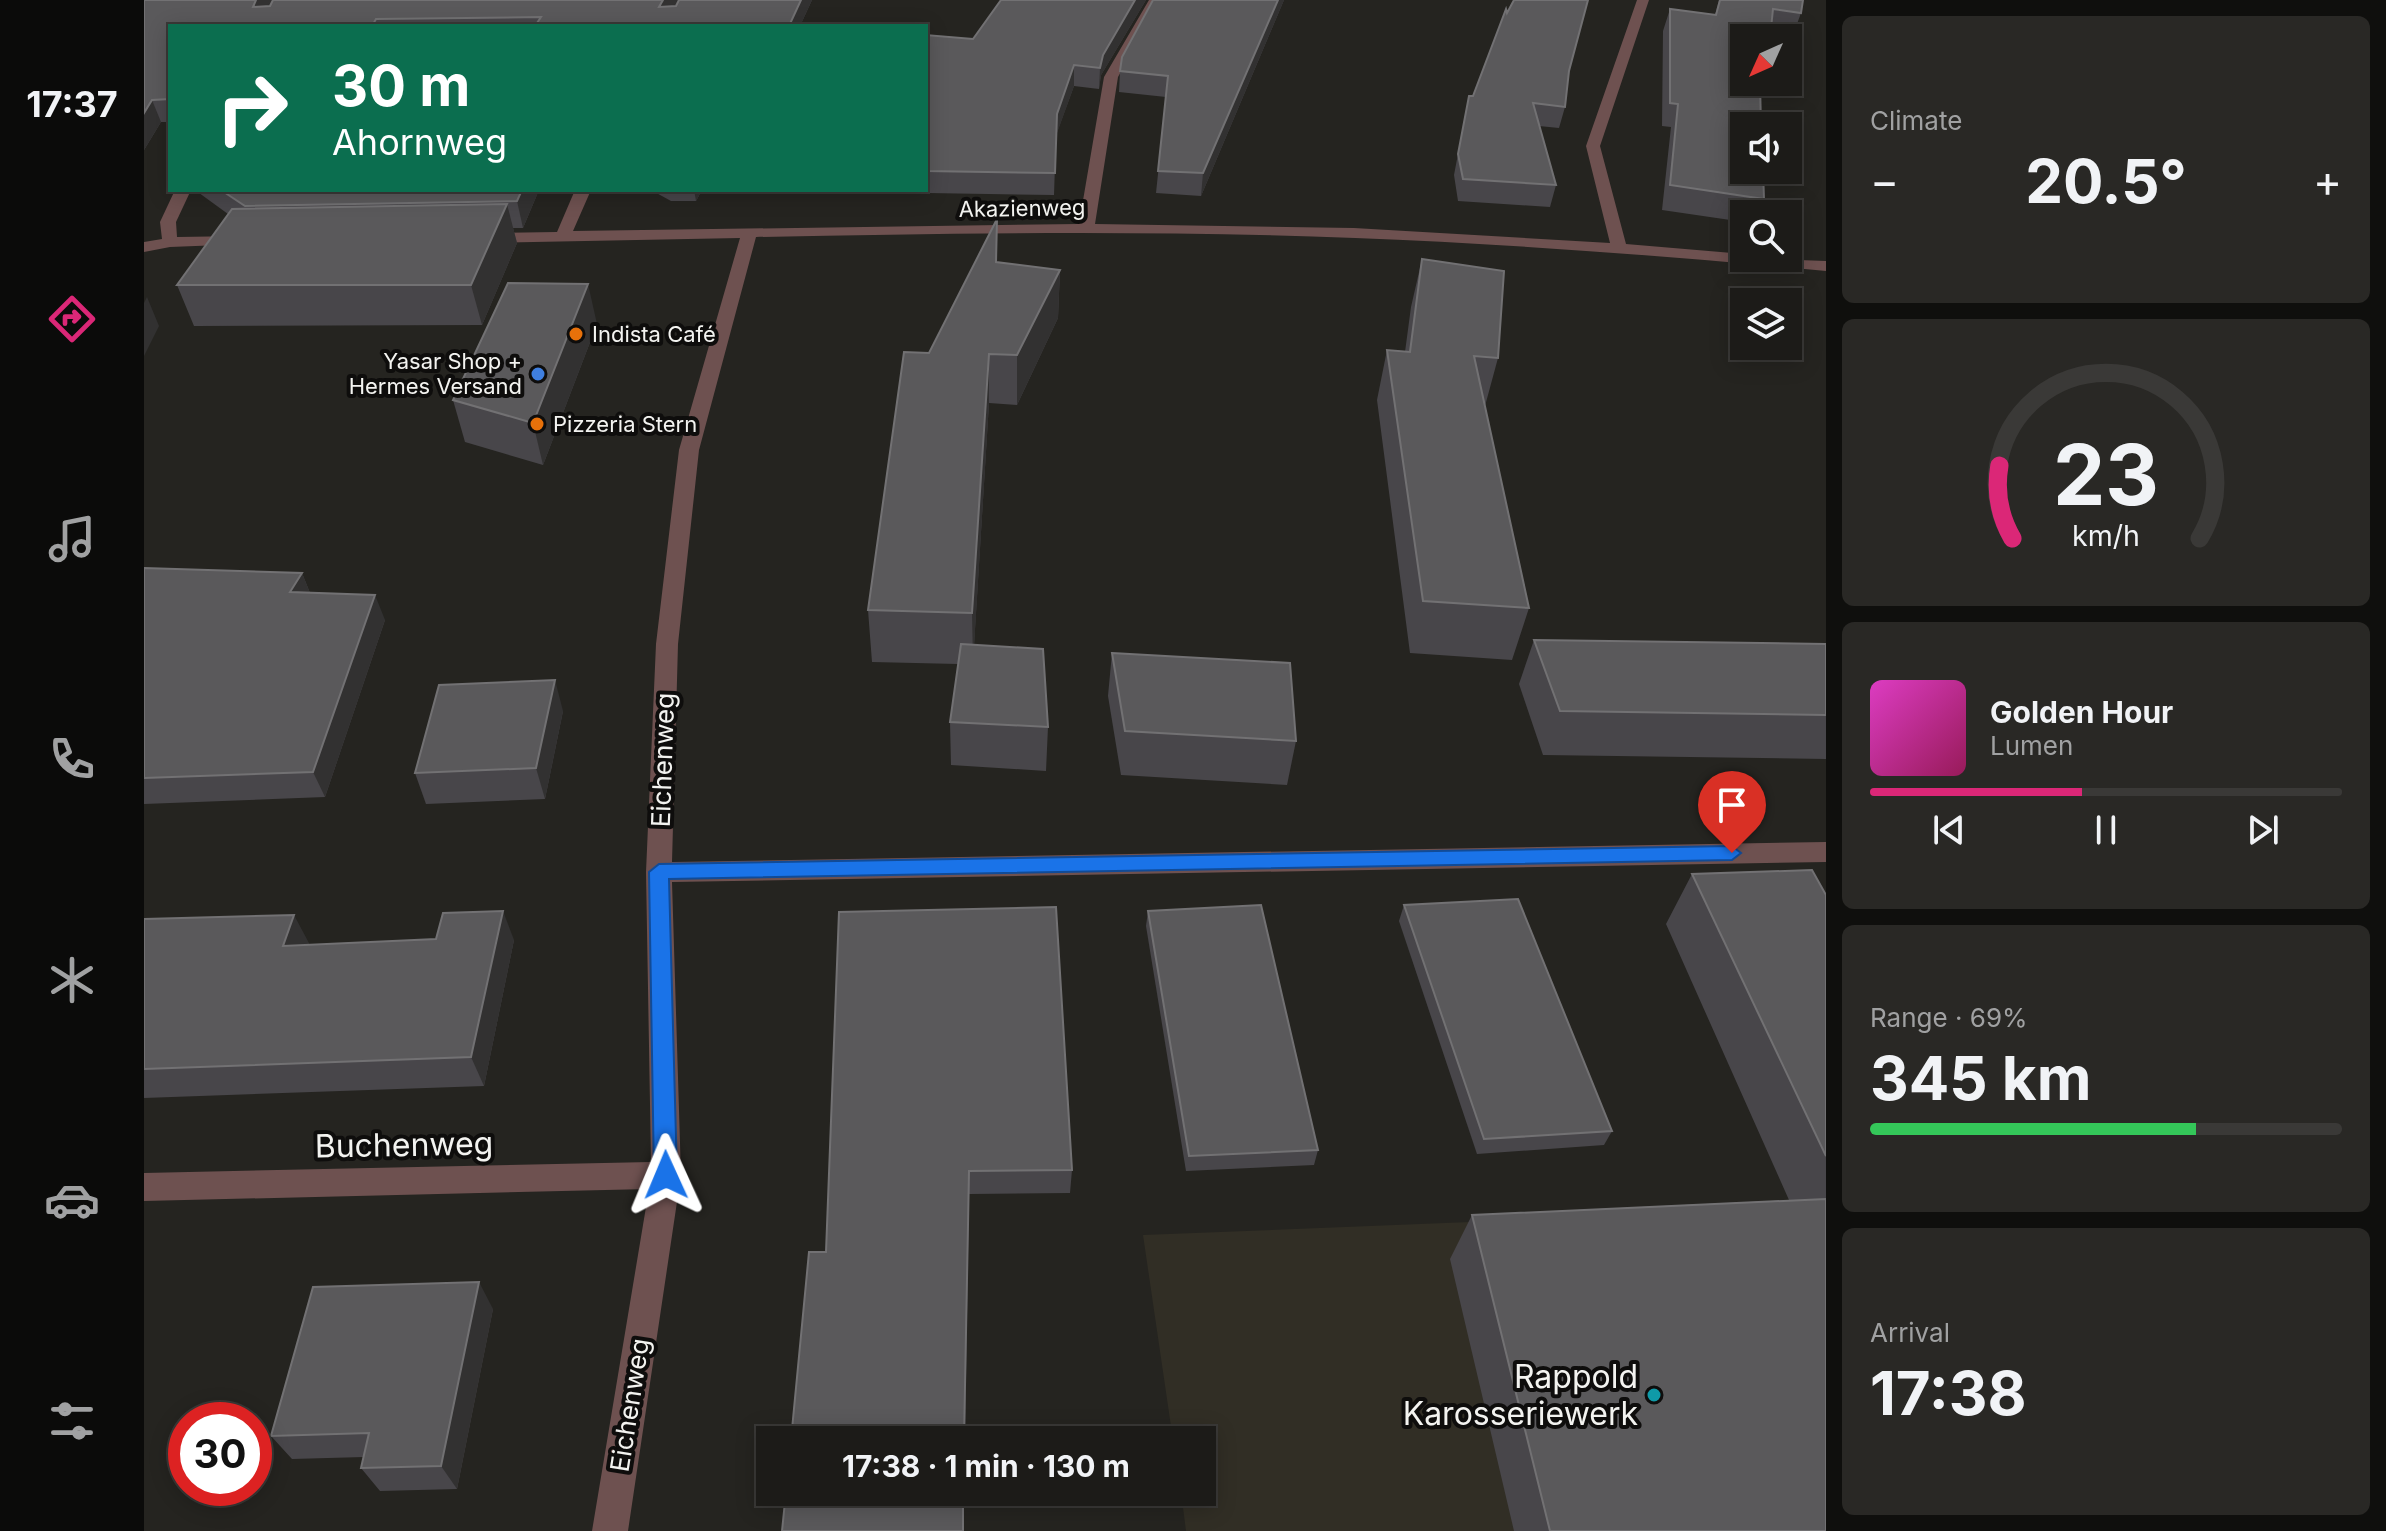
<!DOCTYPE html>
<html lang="en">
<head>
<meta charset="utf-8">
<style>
  body { margin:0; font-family:Inter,sans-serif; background:#292825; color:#f1f3f6; height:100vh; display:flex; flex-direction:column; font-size:30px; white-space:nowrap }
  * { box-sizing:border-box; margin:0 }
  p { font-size:26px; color:#a0a1a2 }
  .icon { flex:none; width:44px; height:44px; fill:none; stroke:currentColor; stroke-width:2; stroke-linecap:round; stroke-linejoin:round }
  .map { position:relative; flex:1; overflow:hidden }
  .side { display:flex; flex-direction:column; gap:16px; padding:16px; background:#0f0f0d; width:560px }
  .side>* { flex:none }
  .top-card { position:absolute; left:24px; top:24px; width:760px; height:168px; border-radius:0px; box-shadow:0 4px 20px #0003,0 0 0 2px #3a3937; background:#0b6e4f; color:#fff; overflow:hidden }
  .needle { width:52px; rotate:225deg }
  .tools { position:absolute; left:1586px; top:24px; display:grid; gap:16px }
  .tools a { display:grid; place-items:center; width:72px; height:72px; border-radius:0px; background:#1c1b18; box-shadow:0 4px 20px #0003,0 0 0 2px #3a3937; font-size:40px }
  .speed { position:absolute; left:24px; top:1402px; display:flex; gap:16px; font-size:40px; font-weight:700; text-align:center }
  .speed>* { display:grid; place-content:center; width:104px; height:104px; border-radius:50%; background:#1c1b18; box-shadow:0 4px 20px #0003,0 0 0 2px #3a3937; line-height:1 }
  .speed .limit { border:12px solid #d22; background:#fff; color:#111 }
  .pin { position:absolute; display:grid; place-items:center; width:68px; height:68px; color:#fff; margin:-82px -34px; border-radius:50% 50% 50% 0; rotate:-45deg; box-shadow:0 0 8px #0007 }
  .pin .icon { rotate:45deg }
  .me { position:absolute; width:88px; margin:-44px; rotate:359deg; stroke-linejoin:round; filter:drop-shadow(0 0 6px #0008) }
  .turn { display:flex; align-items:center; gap:28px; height:168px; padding:0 32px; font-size:36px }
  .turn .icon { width:104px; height:104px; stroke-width:2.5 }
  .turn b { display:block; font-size:56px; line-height:68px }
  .big { font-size:60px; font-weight:700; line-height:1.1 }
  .side .tile { flex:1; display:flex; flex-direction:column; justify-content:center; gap:12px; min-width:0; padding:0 28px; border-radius:12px; background:#292825 }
  .side .dial { align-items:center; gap:0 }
  .dial svg { height:208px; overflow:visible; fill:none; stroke:#3a3937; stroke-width:7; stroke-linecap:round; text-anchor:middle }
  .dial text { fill:#f1f3f6; stroke:none }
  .song { display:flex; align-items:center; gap:24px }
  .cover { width:96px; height:96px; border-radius:12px; background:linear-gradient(135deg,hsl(310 70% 55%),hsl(330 70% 35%)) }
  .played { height:8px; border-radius:4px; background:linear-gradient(90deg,#db2777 45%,#3a3937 45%) }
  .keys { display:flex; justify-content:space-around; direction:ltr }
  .heat { display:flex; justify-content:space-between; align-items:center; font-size:44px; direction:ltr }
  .charge { height:12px; border-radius:6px; background:linear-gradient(90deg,#34c759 69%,#3a3937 0) }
  .trip { position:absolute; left:612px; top:1426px; width:460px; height:80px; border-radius:0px; background:#1c1b18; box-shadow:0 4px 20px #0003,0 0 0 2px #3a3937; font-weight:700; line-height:80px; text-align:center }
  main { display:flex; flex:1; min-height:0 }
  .tab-bar { display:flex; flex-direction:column; width:144px; justify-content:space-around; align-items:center; background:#0b0b0a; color:#a0a1a2 }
  .tab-bar .icon { width:56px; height:56px }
  .tab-bar .active { color:#db2777 }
  .tab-bar b { font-size:36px; color:#f1f3f6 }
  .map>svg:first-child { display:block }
</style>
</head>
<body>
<main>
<nav class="tab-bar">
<b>17:37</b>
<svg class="icon active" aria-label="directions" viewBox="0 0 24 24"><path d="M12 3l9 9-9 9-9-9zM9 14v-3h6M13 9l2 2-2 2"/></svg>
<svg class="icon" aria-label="music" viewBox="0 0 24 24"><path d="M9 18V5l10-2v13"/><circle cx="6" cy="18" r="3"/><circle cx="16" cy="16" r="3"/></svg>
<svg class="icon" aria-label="phone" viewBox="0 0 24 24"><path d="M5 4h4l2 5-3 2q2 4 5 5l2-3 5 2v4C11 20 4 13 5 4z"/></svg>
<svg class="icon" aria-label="climate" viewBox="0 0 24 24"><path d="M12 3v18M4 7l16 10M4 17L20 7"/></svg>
<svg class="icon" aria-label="car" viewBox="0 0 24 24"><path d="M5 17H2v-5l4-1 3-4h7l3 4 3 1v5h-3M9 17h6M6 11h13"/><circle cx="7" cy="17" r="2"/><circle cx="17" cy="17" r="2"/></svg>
<svg class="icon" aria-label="filters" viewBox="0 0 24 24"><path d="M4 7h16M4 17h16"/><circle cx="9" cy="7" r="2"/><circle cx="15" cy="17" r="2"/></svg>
</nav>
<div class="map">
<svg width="1682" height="1531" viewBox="0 0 1682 1531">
  <rect width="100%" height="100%" fill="#252420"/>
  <polygon fill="#312e25" points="1682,1208 1682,1531 1042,1531 1037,1492 1058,1492 1058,1440 1029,1440 999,1235"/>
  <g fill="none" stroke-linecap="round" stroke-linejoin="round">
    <g fill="#6e5150" fill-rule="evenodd">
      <path d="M 1005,0 L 1017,0 L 974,77 L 951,224 L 1210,228 L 1466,243 L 1442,146 L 1493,0 L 1505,0 L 1456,146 L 1482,244 L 1600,254 L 1600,258 L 1682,261 L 1682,271 C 1525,256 1368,244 1211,238 C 1011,230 811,233 612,237 L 555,450 L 534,644 L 528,862 L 1682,842 L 1682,862 L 528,882 L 537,1175 L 484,1531 L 448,1531 L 505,1189 L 0,1201 L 0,1173 L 507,1162 L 502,872 L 512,644 L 535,450 L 596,238 L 338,243 L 330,238 L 338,233 L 413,232 L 431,190 L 447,190 L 429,231 L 935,224 L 960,77 Z"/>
      <polygon points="31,190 47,190 32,222 33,237 97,236 105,241 103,244 26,247 0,252 0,242 18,239 16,222"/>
    </g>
  </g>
  <g fill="#48464a">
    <polygon points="0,0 534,0 530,7 532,6 535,0 668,0 656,26 26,26 26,122 17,122 0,150"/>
    <polygon points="857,0 1002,0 957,75 955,89 930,86 912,135 910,195 723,192 722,190 782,190 782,35 829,39"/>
    <polygon points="1009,0 1140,0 1057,196 1012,193 1022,97 975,92 976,71"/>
    <polygon points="1575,0 1659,0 1657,13 1649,35 1627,32 1600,38 1620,199 1614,214 1600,214 1600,222 1518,210 1527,127 1518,126 1519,31 1526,9 1571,15"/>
    <polygon points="1363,13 1425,71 1421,107 1415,128 1395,126 1412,185 1406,207 1314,201 1310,175 1325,96 1329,96"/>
    <polygon points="51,190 395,190 379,228 369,228 373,243 338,325 50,326 33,285 84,214"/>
    <polygon points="507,190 558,190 552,201 527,201"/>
    <polygon points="1278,259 1354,358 1341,406 1385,608 1368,660 1266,653 1233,400 1243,350 1261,352 1267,307"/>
    <polygon points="852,262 916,270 914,318 873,405 845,403 830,645 904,727 902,771 807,765 806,722 814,664 728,662 724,610 785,353"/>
    <polygon points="453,324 399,465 321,442 309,400"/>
    <polygon points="0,568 158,573 166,593 241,620 181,797 0,804"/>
    <polygon points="1390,640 1682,644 1682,759 1399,755 1375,684"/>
    <polygon points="968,653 1152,741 1143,785 977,775 964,696"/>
    <polygon points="419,711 401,799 282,804 271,773"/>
    <polygon points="1548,874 1682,895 1682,1531 1370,1531 1306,1259 1328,1215 1645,1200 1522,924"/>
    <polygon points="1260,905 1468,1131 1460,1145 1333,1154 1255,921"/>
    <polygon points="912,907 928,1170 926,1193 825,1194 821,1440 647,1440 682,1252"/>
    <polygon points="1004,911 1174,1150 1170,1165 1042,1171 1002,926"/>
    <polygon points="0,919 166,945 370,940 340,1086 0,1098"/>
    <polygon points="349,1309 313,1489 236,1491 217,1468 220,1457 148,1459 127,1436"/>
  </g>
  <g fill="#323131">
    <polygon points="112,0 129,0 117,26 109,7"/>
    <polygon points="519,0 534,0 519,26 515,7"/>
    <polygon points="657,0 668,0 656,26 645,26"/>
    <polygon points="991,0 1002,0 957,75 955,89 956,68 959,55"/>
    <polygon points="1134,0 1140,0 1057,196 1059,173"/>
    <polygon points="930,65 930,86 912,136 913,114"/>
    <polygon points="8,100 17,122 0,150 0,113"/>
    <polygon points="378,190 395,190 379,228 373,201"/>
    <polygon points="550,190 558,190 552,201"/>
    <polygon points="363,204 373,243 338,325 327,285"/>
    <polygon points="916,270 914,318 873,405 873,355"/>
    <polygon points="444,284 453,324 399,465 389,423"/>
    <polygon points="3,297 15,326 0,356 0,303"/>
    <polygon points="845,354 845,403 829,664 828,613"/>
    <polygon points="158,573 168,598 146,592"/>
    <polygon points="231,595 241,620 181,797 169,772"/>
    <polygon points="411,680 419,711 401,799 392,768"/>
    <polygon points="359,911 370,940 340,1086 327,1057"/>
    <polygon points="150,915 166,945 139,946"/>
    <polygon points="825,1171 821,1440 820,1440"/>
    <polygon points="335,1282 349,1309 313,1489 297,1466"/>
  </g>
  <g fill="#5a595b" stroke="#727173" stroke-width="2">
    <polygon points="0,0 112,0 109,7 126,6 129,0 519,0 515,7 532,6 535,0 657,0 645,26 391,26 397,17 232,19 228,26 26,26 26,99 8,100 0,113"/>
    <polygon points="857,0 991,0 959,55 956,68 930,65 913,114 911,173 782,171 782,35 829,39"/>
    <polygon points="1009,0 1134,0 1059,173 1014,171 1024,76 976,71 978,57"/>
    <polygon points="1370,0 1444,0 1425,71 1421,107 1389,103 1412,185 1319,179 1314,154 1325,96 1329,96 1362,9 1363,13"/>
    <polygon points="1576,0 1659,0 1657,13 1629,9 1626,38 1600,38 1600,82 1616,82 1617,126 1600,126 1600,170 1619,170 1620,199 1526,185 1534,104 1526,103 1526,9 1572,15"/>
    <polygon points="77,190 378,190 373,201 101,206"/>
    <polygon points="363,204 327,285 33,285 88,209"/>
    <polygon points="853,219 852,262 916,270 873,355 845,354 828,613 724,610 760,352 785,353"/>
    <polygon points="1278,259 1360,271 1354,358 1330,356 1385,608 1279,601 1243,350 1266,352"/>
    <polygon points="364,283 444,284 389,423 309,400"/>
    <polygon points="0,568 158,573 146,592 231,595 169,772 0,778"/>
    <polygon points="1390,640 1682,644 1682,715 1416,711"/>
    <polygon points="817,644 899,649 904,727 806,722"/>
    <polygon points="968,653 1146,663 1152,741 981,731"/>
    <polygon points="411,680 392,768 271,773 295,685"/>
    <polygon points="1668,870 1682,895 1682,1156 1548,874"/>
    <polygon points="1374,899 1468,1131 1340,1139 1260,905"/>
    <polygon points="1117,905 1174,1150 1045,1156 1004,911"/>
    <polygon points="912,907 928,1170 825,1171 820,1440 647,1440 665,1252 682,1252 695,912"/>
    <polygon points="359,911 327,1057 0,1069 0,919 150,915 139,946 292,939 299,913"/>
    <polygon points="1682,1199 1682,1531 1406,1531 1328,1215"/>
    <polygon points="335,1282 297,1466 217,1468 225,1433 127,1436 169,1287"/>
    <polygon points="642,1492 819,1492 819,1531 638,1531"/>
  </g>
  <polygon fill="#1a73e8" stroke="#114b97" stroke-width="2" points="1588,846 1597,853 1588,860 525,879 533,1175 530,1183 522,1186 513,1183 510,1175 505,872 515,864"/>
  <g fill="#e8710a" stroke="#0e0d0c" stroke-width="3">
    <circle cx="432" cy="334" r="8"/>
    <circle cx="393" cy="424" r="8"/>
  </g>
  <circle fill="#3f7fe0" stroke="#0e0d0c" stroke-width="3" cx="394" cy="374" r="8"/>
  <circle fill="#0f9aa8" stroke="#0e0d0c" stroke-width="3" cx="1510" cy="1395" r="8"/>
  <g text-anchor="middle" stroke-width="8" stroke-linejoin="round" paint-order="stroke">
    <g font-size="22" fill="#f3f3f0" stroke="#0e0d0c">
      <text transform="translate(878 208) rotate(-1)" y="8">Akazienweg</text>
    </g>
    <g font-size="22" fill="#f3f3f0" stroke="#0e0d0c" text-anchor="start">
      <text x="448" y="342">Indista Café</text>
      <text x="378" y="369" text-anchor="end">Yasar Shop +<tspan x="378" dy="25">Hermes Versand</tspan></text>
      <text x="409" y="432">Pizzeria Stern</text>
    </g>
    <g font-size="26" fill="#f3f3f0" stroke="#0e0d0c">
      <text transform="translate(519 760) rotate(-88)" y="9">Eichenweg</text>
      <text transform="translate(486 1405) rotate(-81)" y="9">Eichenweg</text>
    </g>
    <g font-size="32" fill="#f3f3f0" stroke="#0e0d0c">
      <text transform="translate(260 1145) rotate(-1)" y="11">Buchenweg</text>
    </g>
    <g font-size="32" fill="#f3f3f0" stroke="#0e0d0c" text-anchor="end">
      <text x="1494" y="1388">Rappold<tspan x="1494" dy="37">Karosseriewerk</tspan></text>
    </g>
  </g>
</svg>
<div class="tools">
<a><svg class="needle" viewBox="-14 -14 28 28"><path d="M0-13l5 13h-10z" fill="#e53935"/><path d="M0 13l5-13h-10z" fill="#a0a1a2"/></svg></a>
<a><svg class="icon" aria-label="sound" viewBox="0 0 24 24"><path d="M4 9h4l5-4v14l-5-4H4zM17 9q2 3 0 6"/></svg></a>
<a><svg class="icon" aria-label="search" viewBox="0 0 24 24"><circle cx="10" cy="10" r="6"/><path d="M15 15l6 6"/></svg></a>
<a><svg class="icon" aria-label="layers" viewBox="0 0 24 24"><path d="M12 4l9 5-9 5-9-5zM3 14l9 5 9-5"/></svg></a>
</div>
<div class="speed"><div class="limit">30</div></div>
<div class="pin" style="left:1588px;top:853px;background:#d93025"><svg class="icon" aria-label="arrive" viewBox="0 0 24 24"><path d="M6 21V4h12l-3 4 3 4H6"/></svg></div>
<svg class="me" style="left:522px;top:1175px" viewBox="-20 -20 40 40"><path d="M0-17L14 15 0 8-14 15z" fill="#1a73e8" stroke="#fff" stroke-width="4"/></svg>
<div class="trip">17:38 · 1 min · 130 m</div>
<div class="top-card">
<div class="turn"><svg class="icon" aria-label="right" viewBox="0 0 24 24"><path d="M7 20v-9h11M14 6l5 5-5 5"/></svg><div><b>30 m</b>Ahornweg</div></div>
</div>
</div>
<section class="side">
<div class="tile"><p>Climate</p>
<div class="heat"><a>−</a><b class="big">20.5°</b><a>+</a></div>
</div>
<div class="tile dial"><svg viewBox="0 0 100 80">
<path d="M14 69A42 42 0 1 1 86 69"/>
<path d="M14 69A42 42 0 0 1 9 41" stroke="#db2777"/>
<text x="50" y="56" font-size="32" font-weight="700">23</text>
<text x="50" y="72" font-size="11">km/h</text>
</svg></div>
<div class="tile">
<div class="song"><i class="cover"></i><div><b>Golden Hour</b><p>Lumen</p></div></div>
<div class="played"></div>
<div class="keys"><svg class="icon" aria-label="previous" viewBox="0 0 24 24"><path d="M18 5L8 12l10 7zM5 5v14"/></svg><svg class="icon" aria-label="pause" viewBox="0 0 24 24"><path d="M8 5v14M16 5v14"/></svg><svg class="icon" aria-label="next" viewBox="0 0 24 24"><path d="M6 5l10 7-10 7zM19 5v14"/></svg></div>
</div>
<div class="tile"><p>Range · 69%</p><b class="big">345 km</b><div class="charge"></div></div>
<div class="tile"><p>Arrival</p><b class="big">17:38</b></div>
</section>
</main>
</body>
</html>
